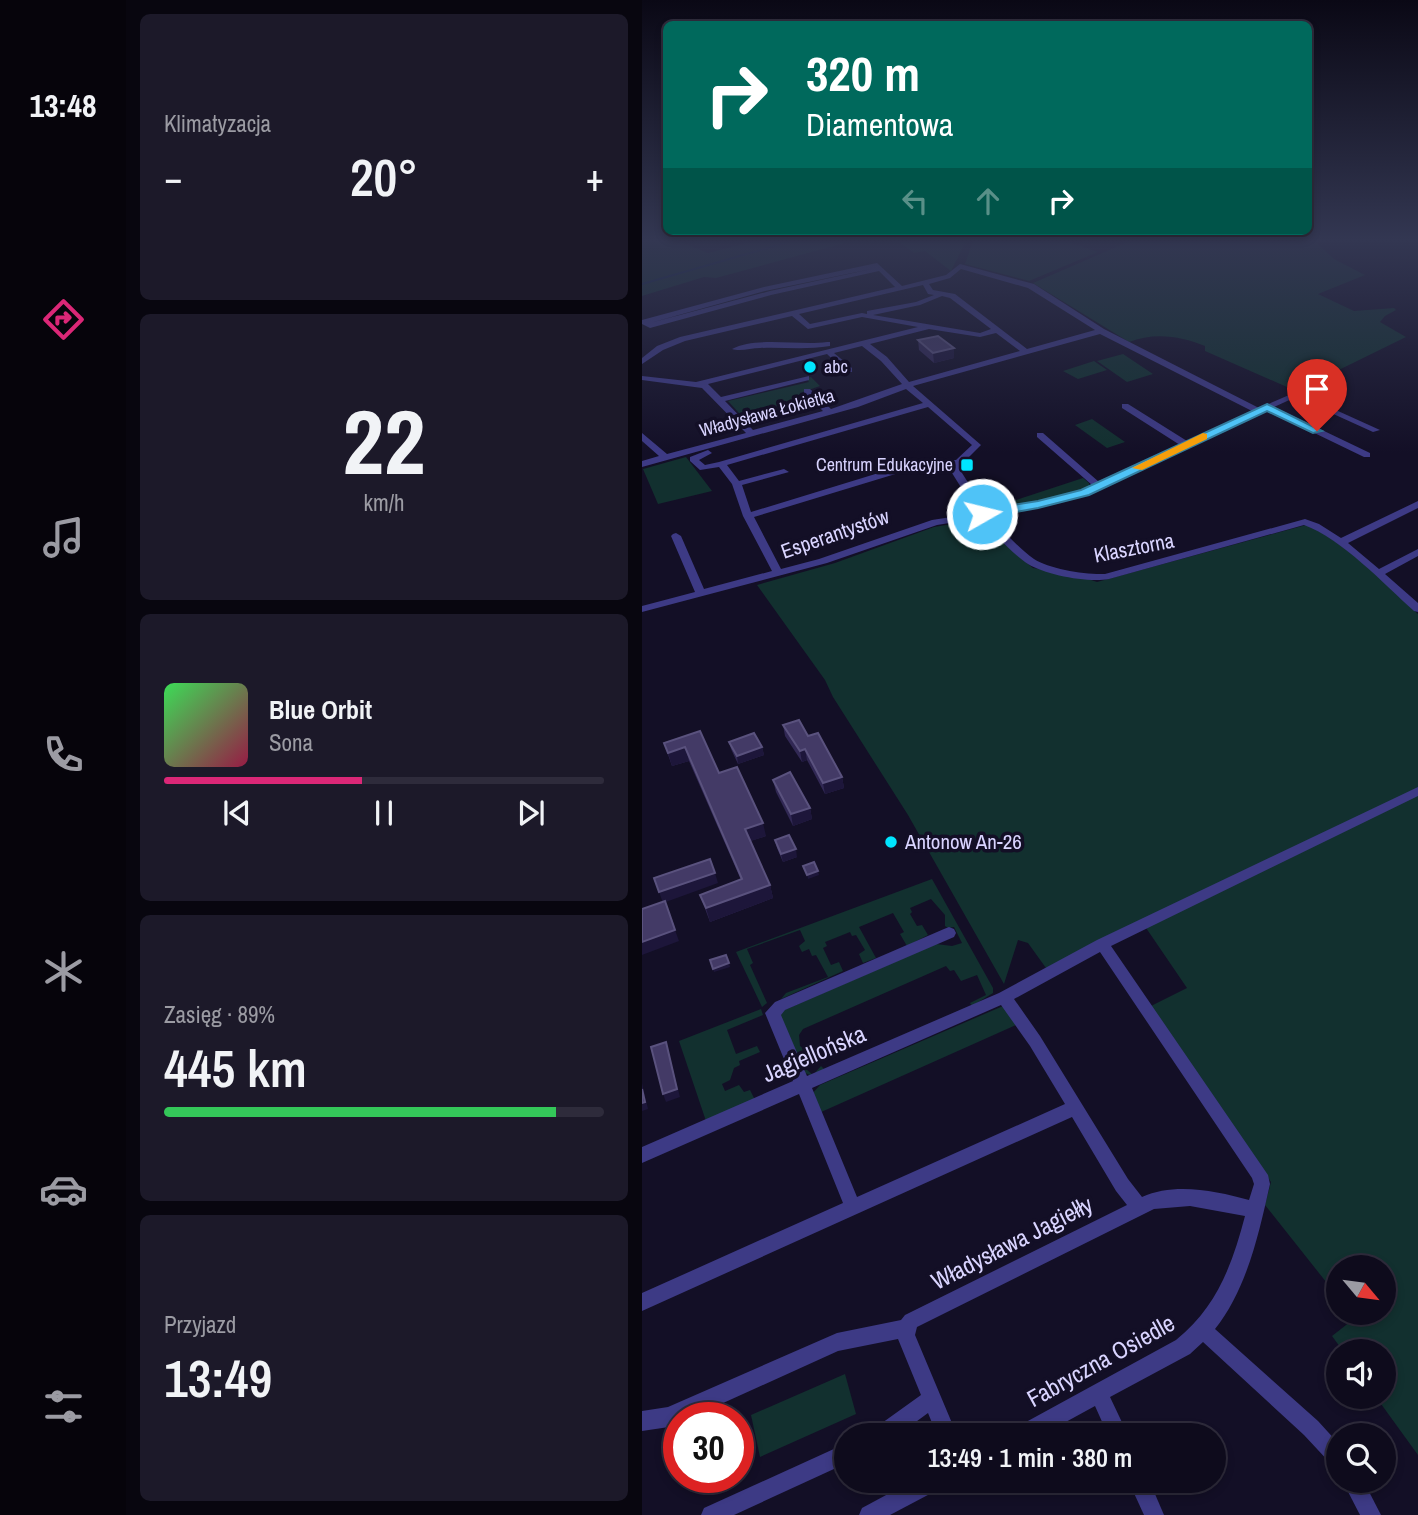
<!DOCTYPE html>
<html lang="pl">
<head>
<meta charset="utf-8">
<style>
  body { margin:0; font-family:"Archivo Narrow",sans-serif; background:#1c1929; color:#f1f3f6; height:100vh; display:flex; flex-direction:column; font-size:26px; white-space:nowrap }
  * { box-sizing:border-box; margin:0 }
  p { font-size:23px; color:#9b9ba3 }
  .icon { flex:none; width:38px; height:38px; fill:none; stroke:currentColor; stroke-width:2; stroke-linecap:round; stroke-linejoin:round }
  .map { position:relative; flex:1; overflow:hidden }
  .side { display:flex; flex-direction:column; gap:14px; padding:14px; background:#08060f; width:516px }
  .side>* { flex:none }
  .guide { position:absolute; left:21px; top:21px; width:649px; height:214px; border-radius:10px; box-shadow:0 4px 10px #0003,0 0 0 2px #2e2b3b; background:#00695c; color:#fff; overflow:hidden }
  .needle { width:46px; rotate:119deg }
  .tools { position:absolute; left:684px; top:1255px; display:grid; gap:14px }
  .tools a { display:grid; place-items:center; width:70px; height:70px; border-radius:50%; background:#0e0b1c; box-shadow:0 4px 10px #0003,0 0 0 2px #2e2b3b; font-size:35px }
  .speed { position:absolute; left:21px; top:1402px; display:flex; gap:14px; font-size:35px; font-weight:700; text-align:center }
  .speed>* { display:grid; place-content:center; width:91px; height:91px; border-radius:50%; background:#0e0b1c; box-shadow:0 4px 10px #0003,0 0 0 2px #2e2b3b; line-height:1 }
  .speed .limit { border:10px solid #d22; background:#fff; color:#111 }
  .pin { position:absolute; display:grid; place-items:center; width:60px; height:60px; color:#fff; margin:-72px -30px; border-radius:50% 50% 50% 0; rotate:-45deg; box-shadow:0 0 7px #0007 }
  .pin .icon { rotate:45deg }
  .me { position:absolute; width:77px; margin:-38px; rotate:82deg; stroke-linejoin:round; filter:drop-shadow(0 0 5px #0008) }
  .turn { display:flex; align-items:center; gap:24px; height:147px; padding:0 28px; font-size:32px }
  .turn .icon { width:91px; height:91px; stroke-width:2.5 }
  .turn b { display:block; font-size:49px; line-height:60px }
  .lanes { display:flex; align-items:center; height:66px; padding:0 28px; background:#0003; justify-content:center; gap:35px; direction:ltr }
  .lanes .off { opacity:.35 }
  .big { font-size:52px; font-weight:600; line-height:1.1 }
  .side .tile { flex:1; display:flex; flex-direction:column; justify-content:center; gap:10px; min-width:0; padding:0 24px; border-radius:10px; background:#1c1929 }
  .side .dial { align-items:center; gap:0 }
  .dial b { font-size:91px; line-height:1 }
  .song { display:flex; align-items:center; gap:21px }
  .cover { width:84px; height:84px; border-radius:10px; background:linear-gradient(135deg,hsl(130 70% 55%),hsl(340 70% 35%)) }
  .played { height:7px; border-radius:4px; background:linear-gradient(90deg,#db2777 45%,#2e2b3b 45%) }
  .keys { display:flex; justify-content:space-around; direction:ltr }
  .heat { display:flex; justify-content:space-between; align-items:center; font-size:38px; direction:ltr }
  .charge { height:10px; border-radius:5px; background:linear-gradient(90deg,#34c759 89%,#2e2b3b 0) }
  .trip { position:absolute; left:192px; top:1423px; width:392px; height:70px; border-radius:35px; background:#0e0b1c; box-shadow:0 4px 10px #0003,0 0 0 2px #2e2b3b; font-weight:600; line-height:70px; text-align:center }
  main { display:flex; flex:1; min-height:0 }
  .dock { display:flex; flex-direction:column; width:126px; justify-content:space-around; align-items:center; background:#06040b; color:#9b9ba3 }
  .dock .icon { width:49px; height:49px }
  .dock .on { color:#db2777 }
  .dock b { font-size:32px; color:#f1f3f6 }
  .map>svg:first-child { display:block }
</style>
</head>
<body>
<main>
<nav class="dock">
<b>13:48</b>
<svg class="icon on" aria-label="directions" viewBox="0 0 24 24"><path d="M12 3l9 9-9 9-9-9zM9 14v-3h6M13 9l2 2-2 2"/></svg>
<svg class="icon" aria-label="music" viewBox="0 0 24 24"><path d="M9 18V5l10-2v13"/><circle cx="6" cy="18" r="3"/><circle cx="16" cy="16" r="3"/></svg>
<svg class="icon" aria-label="phone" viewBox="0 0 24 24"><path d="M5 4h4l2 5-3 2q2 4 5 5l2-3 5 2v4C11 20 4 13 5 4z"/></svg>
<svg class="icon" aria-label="climate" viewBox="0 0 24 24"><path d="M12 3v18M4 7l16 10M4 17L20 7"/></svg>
<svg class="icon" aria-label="car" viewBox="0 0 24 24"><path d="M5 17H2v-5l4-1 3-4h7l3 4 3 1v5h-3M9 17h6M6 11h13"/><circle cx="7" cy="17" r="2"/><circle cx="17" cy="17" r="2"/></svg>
<svg class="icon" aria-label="filters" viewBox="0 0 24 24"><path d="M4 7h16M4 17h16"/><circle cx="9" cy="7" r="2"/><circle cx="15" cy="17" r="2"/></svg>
</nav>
<section class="side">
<div class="tile"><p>Klimatyzacja</p>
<div class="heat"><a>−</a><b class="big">20°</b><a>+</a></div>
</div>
<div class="tile dial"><b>22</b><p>km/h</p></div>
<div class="tile">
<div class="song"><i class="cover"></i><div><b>Blue Orbit</b><p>Sona</p></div></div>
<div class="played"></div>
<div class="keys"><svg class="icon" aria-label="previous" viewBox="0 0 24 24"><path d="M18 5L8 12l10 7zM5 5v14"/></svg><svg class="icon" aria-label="pause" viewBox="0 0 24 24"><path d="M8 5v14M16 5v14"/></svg><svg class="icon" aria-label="next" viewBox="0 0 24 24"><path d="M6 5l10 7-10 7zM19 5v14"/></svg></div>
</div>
<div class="tile"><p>Zasięg · 89%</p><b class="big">445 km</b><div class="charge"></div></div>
<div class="tile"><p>Przyjazd</p><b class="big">13:49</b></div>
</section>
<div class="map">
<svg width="776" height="1515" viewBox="0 0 776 1515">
  <rect width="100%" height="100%" fill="#130f26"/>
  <g fill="#12302f">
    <polygon points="0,241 36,241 66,253 113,241 210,241 74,278 62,277 0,296"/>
    <polygon points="256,241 324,241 309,271 283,251 272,253"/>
    <polygon points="331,241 423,241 456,252 387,281 323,264"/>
    <path d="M 488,241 L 673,241 L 692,259 L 723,275 L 676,294 L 712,311 L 752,308 L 754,310 L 743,316 L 738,322 L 764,337 L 654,391 L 563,351 L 563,346 C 539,336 512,332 487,342 L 391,283 Z"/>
    <polygon points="481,354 511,374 485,382 455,361"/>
    <polygon points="452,361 465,370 436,379 421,371"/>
    <polygon points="169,377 178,386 158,393 169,404 176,404 106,423 86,401 167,382 164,378"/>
    <polygon points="450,419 483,442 465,448 433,425"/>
    <polygon points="44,457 70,491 16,504 1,469"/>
    <polygon points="441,478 447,483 447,487 412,498 353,509 343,507 332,488 339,486 353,507"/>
    <path d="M 334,520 L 391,568 L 428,573 L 455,582 L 664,525 C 700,539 747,587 776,614 L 776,1455 L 734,1397 L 742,1396 L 742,1351 L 701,1351 L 690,1336 L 713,1318 L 709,1313 L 742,1312 L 742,1267 L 696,1267 L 696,1297 L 623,1205 L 629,1182 L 509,1006 L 545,988 L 500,922 L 404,968 L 386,943 L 376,940 L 362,984 L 266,815 L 191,697 L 183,680 L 115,585 L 193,563 L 292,527 Z"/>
    <polygon points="290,879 351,988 351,993 330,1006 328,1003 344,995 335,975 319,981 312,970 308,971 304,966 161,1029 157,1035 158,1046 171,1055 164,1069 171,1075 179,1066 183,1070 170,1076 163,1073 138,1018 140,1011 294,944 310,946 320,943 312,927 306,928 303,926 303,915 289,899 268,908 270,912 268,914 275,926 280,925 286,935 265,946 258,934 262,932 251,913 217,927 234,958 221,963 217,954 223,950 214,935 210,936 208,932 183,942 185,946 181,948 189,965 197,962 201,971 139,999 144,993 186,977 174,955 170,956 167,949 160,952 157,946 163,941 158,930 105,949 111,963 108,965 125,1003 120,1007 94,952"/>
    <polygon points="361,1006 374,1025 177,1113 170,1094 178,1085"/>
    <polygon points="119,1009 121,1015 85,1030 94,1054 115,1046 118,1052 97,1061 98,1065 92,1068 88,1080 80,1084 83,1091 97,1085 102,1092 108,1090 113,1100 64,1121 37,1041"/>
    <polygon points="203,1374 214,1414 118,1457 109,1415"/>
  </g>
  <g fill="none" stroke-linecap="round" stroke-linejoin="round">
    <polyline stroke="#0c2248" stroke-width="2" points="0,284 150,241"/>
    <g fill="#3d3a85" fill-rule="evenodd">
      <path d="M 235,263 L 260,286 L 304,275 L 318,264 L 392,284 L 462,329 L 617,408 L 654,392 L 738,430 L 731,432 L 654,397 L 632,407 L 728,453 L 728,457 L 722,457 L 625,410 L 460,489 L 376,512 L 347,516 C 360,529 377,549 392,559 C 407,569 444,575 463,574 L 663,519 L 677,524 L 699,538 L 776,501 L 776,508 L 706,543 L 737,569 L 776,549 L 776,556 L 743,574 L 776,603 L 776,612 L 772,611 C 742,584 700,539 662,525 L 467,579 C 446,583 404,575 386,564 C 373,556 348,530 338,518 L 295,525 L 185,563 L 0,612 L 0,606 L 53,592 L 29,536 L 31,534 L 34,533 L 39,536 L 62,589 L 130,571 L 101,516 L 90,484 L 77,467 L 58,470 L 48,461 L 48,457 L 66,450 L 70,453 L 57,460 L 63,465 L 77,462 L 281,403 L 264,389 L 216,407 L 0,467 L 0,461 L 17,456 L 0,441 L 0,433 L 25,454 L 104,433 L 60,388 L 0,380 L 0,376 L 54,382 L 276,327 L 220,317 L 166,329 L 150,316 L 43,341 L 21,350 L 0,364 L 0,358 L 15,346 L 38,337 L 253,287 L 237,271 L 129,295 L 8,328 L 0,324 L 0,320 L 122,287 ZM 234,268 L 128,291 L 8,323 L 123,291 ZM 319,269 L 386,288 L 453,330 L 385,349 L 313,294 L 291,290 L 287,284 L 308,278 ZM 281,285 L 286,294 L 292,295 L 274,302 L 225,311 L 225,314 L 220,313 L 168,324 L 157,314 ZM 300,296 L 308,298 L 349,329 L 338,333 L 231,315 L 278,305 ZM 287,329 L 338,337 L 354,333 L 378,351 L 267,382 L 245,357 L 228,344 ZM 458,334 L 610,411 L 545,441 L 486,404 L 480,404 L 480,408 L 538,445 L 457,482 L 401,433 L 395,433 L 395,437 L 450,485 C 417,500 378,506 344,511 L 320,473 L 320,464 L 339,445 L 271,386 ZM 220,346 L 239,361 L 260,384 L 189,409 L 168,389 L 162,389 L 162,393 L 181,411 L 111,430 L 83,401 L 167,380 L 167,376 L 79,397 L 66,384 L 185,354 L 204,372 L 210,372 L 210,368 L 192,353 ZM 286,407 L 330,445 L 314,460 L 279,460 L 109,512 L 100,485 L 147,472 L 142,469 L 97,481 L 85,465 ZM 283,465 L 311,466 L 310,473 L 335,513 L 290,520 L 177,559 L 139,569 L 112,517 Z"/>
      <path d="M 185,342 L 188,342 L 188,346 C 164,350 141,347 118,348 C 109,348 98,352 90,349 C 114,336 157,346 185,342 Z"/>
      <path d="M 776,787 L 776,796 L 469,946 L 626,1175 L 628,1184 C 617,1233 605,1289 573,1329 L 676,1421 L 696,1443 L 696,1467 L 689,1464 L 662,1435 L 561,1342 L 548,1354 L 468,1397 L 486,1435 L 466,1435 L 453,1406 L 400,1435 L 370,1435 L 373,1428 L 534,1340 C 575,1307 590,1265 603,1216 L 548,1206 L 512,1209 L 275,1327 L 273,1335 L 315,1435 L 295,1435 L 286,1413 L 256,1435 L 230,1435 L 233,1428 L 279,1395 L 256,1339 L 196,1351 L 48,1418 L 37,1418 L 37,1423 L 27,1427 L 0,1431 L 0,1411 L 26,1407 L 195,1333 L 259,1320 L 263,1315 L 485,1205 L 474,1191 L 430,1117 L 0,1311 L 0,1293 L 201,1203 L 157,1094 L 0,1163 L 0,1147 L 151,1081 L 123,1013 L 133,1002 L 302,929 L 307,927 L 312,929 L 314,933 L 312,937 L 143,1010 L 139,1015 L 165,1076 L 357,993 L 455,940 ZM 458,952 L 610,1178 L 612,1184 L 607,1200 C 574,1191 533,1182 500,1197 L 486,1179 L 398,1036 L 372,999 ZM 359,1005 L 388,1046 L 423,1104 L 215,1197 L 170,1088 Z"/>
      <polygon points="205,1443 205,1463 92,1515 59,1515 62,1508"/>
      <polygon points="272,1480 304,1480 301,1487 248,1515 217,1515 220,1508"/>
      <polygon points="486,1480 507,1480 522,1515 502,1515"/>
      <polygon points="700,1480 721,1480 739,1515 718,1515"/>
    </g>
  </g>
  <g fill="#312854">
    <polygon points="276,340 312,348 312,358 292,363 277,350"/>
    <polygon points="141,725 166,736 200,777 202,788 183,794 165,760 160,762 143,736"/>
    <polygon points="58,731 77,773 124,836 108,841 128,885 131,898 68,922 58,895 99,880 47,761 30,766 22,743"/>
    <polygon points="87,742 120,747 122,755 96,764 89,749"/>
    <polygon points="131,780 168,808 170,819 151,826 134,792"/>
    <polygon points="133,840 155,857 141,862 135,848"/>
  </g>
  <g fill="#1d163a">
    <polygon points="312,348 312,358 292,363 291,353"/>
    <polygon points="43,747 47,761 30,766 26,753"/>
    <polygon points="120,747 122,755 96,764 95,756"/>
    <polygon points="163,749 165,760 160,762 158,751"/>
    <polygon points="200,777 202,788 183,794 181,783"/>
    <polygon points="168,808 170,819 151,826 149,814"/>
    <polygon points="121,823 124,836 106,842 103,829"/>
    <polygon points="154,849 155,857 141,862 139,854"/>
    <polygon points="176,871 177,875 166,879 165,875"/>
    <polygon points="73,873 76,883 21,903 17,892"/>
    <polygon points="128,885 131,898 68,922 64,908"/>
    <polygon points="33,930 37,941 0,955 0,942"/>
    <polygon points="87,963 88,967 72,972 71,969"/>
    <polygon points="24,1042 26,1050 38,1097 24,1102 21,1094"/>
    <polygon points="0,1083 6,1109 0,1111"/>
  </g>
  <g fill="#433a66" stroke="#5a527e" stroke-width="2">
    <polygon points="296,336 312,348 291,353 276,340"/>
    <polygon points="157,720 166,736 176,733 200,777 181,783 163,749 158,751 141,725"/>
    <polygon points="58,731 77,773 95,767 121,823 103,829 128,885 64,908 58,895 100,879 43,747 26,753 22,743"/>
    <polygon points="112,733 120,747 95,756 87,742"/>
    <polygon points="148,772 168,808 149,814 131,780"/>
    <polygon points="147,835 154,849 139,854 133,840"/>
    <polygon points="68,859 73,873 17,892 12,878"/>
    <polygon points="172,862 176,871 165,875 161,866"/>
    <polygon points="23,901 33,930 0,942 0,909"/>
    <polygon points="84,955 87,963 71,969 68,960"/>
    <polygon points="24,1042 35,1089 21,1094 9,1047"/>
    <polygon points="0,1089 3,1102 0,1103"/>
  </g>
  <linearGradient id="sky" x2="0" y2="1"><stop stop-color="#0a0815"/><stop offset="0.53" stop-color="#333752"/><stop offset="1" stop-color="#333752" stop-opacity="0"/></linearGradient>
  <rect width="776" height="453" fill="url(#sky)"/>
  <polygon fill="#4fc3f7" stroke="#337fa1" stroke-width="2" points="625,404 680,431 671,433 625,411 447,495 396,508 340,518 334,514 340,510 396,501 439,490"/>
  <polygon fill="#f59e0b" points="561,433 565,434 565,439 500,470 490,468"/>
  <g fill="#00e5ff" stroke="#130f26" stroke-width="2.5">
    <circle cx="168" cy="367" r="7"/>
    <rect x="318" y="458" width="14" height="14" rx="3.5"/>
    <circle cx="249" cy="842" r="7"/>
  </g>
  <g text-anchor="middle" stroke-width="7" stroke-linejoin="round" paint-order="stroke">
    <g font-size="18" fill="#d9d4ff" stroke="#130f26" text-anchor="start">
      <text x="182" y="373">abc</text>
      <text x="311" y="471" text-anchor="end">Centrum Edukacyjne</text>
    </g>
    <g font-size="18" fill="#d9d4ff" stroke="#130f26">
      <text transform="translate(125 413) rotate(-15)" y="6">Władysława Łokietka</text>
    </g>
    <g font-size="21" fill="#d9d4ff" stroke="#130f26">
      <text transform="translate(193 534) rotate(-19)" y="7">Esperantystów</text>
      <text transform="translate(492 548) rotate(-11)" y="7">Klasztorna</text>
    </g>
    <g font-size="21" fill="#d9d4ff" stroke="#130f26" text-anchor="start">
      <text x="263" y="849">Antonow An-26</text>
    </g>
    <g font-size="24" fill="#d9d4ff" stroke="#130f26">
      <text transform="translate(172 1054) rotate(-23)" y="8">Jagiellońska</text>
      <text transform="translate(370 1243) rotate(-27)" y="8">Władysława Jagiełły</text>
      <text transform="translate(459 1361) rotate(-29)" y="8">Fabryczna Osiedle</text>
    </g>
  </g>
</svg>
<div class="tools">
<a><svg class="needle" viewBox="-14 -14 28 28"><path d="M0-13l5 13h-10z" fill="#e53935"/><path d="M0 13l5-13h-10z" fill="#9b9ba3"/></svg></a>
<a><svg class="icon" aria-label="sound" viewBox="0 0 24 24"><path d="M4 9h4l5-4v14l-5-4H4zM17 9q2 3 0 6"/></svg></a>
<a><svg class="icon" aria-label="search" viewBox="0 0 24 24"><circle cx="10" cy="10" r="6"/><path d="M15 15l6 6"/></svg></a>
</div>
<div class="speed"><div class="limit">30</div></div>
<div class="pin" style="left:675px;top:431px;background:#d93025"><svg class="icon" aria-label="arrive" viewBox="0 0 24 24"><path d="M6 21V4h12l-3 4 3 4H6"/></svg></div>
<svg class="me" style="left:340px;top:514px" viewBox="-20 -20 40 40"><circle r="17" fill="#4fc3f7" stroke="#fff" stroke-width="3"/><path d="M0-11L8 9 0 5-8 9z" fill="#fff"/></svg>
<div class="trip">13:49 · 1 min · 380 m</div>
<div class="guide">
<div class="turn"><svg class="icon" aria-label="right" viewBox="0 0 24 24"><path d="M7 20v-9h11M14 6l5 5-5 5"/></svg><div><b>320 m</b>Diamentowa</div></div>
<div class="lanes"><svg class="icon off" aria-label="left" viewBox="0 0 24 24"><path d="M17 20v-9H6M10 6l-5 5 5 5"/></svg><svg class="icon off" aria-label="ahead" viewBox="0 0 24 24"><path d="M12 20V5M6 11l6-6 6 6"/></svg><svg class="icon" aria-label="right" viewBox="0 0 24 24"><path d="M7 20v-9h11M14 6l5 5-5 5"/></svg></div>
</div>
</div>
</main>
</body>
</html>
